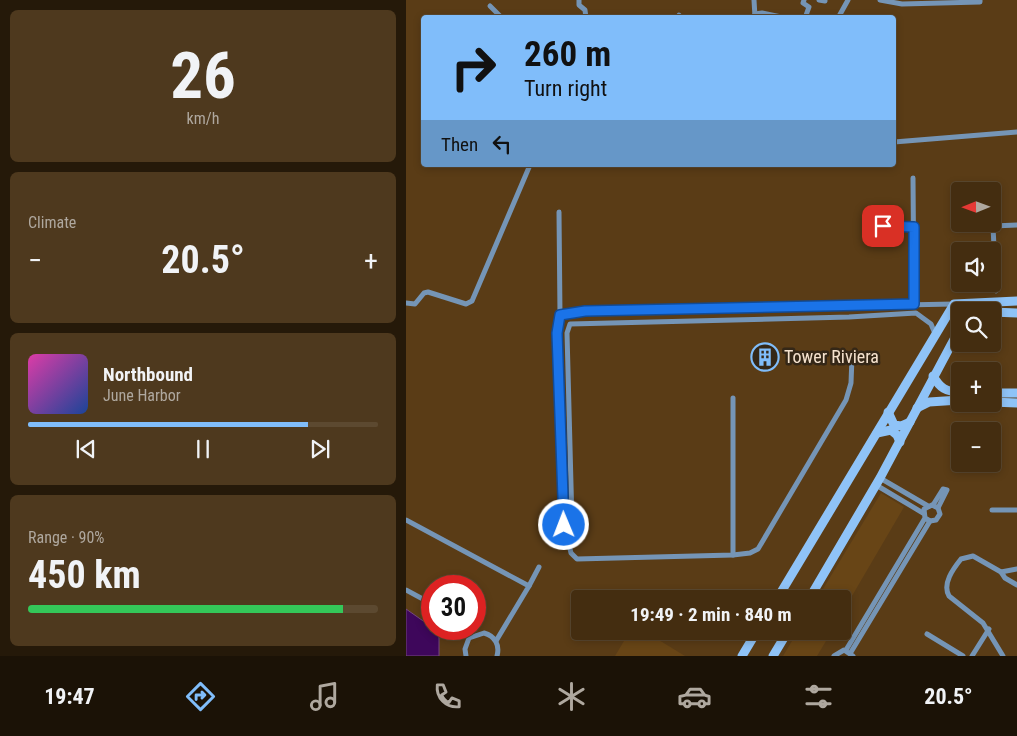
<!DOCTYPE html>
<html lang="en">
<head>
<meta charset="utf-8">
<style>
  body { margin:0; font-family:"Roboto Condensed",sans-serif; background:#4e391e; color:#f1f3f6; height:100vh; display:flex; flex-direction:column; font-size:19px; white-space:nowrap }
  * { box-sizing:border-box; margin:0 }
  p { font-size:16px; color:#afa89f }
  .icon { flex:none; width:28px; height:28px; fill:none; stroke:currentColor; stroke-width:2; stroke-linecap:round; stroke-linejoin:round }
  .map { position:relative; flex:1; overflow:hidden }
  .details { display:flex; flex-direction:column; gap:10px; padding:10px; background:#251909; width:406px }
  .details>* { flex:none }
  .banner { position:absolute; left:15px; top:15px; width:475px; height:152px; border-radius:5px; box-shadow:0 2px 8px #0003,0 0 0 1px #5c4930; background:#80bdfa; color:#111; overflow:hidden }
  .needle { width:32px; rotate:269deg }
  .buttons { position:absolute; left:545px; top:182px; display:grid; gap:10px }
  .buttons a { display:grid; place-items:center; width:50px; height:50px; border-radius:5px; background:#442d10; box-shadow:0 2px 8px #0003,0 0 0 1px #5c4930; font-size:25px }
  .speed { position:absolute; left:15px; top:575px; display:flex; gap:10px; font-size:25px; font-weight:700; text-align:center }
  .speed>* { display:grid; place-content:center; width:65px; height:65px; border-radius:50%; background:#442d10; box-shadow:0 2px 8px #0003,0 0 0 1px #5c4930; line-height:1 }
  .speed .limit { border:8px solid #d22; background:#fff; color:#111 }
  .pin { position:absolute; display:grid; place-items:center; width:42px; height:42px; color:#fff; margin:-21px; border-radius:10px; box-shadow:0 2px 8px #0006 }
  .me { position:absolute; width:55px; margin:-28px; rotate:359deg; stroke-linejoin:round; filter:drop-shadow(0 0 4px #0008) }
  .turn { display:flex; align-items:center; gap:18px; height:105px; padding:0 20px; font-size:22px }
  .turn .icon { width:65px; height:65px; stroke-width:2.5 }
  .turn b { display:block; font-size:35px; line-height:42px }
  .then { display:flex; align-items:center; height:48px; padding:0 20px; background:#0003; gap:10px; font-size:19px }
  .big { font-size:38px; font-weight:700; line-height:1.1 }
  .details .widget { flex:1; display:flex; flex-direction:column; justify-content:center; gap:8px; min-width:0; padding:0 18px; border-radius:8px; background:#4e391e }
  .details .dial { align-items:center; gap:0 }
  .dial b { font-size:65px; line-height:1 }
  .song { display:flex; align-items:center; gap:15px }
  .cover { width:60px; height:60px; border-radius:8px; background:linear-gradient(135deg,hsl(320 70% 55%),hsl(220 70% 35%)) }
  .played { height:5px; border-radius:2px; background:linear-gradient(90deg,#80bdfa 80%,#5c4930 80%) }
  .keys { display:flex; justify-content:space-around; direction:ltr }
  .heat { display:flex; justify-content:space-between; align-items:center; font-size:28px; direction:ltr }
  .charge { height:8px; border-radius:4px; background:linear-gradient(90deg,#34c759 90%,#5c4930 0) }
  .trip { position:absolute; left:165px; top:590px; width:280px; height:50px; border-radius:5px; background:#442d10; box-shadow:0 2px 8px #0003,0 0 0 1px #5c4930; font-weight:700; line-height:50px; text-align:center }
  .tabs { display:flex; height:80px; justify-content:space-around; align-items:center; background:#1b1206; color:#afa89f }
  .tabs .icon { width:35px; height:35px }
  .tabs .current { color:#80bdfa }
  .tabs b { font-size:22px; color:#f1f3f6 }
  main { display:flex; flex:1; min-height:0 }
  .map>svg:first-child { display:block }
</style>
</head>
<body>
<main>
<section class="details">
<div class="widget dial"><b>26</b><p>km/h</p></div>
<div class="widget"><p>Climate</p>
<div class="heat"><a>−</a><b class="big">20.5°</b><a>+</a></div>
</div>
<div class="widget">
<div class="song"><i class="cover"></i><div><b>Northbound</b><p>June Harbor</p></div></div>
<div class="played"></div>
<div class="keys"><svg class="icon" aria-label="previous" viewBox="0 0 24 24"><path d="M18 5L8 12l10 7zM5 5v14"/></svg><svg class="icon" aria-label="pause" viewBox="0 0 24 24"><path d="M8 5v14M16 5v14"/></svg><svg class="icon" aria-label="next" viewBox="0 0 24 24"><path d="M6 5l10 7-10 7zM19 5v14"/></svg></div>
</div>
<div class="widget"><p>Range · 90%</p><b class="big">450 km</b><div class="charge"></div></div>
</section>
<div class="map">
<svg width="611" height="656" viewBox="0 0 611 656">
  <rect width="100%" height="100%" fill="#5a3c16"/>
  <g fill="#684516">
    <polygon points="475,493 498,507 436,613 436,599 411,599"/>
    <polygon points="224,631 238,631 279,656 209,656"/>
    <polygon points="392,631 426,631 411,656 377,656"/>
  </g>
  <polygon fill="#3e075b" stroke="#75497e" points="0,609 33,632 33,656 0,656"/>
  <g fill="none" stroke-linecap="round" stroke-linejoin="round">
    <g stroke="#7595b6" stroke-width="5">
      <polyline points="173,0 173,5 179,10 180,18"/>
      <polyline points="348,0 349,17"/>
      <polyline points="398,0 397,3 403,7 399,18"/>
      <polyline points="413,0 419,1"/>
      <polyline points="474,0 496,4 574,2 574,0"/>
      <polyline points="84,6 96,18"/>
      <polyline points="349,14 356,13 380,18"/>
      <polyline points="272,18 273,15"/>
      <polyline points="432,18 442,0"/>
      <polyline points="488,142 611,132"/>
      <polyline points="507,178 508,303"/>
      <polyline points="153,212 154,315 151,333 158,525 165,553 171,559 327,555 344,553 352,549 440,400 445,383 446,357"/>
      <polyline points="465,227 508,227"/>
      <polyline points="590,291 587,226 611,225"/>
      <polyline points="0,303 9,304 18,293 22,292 60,304 66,301 124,165"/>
      <polyline points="154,315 179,311 548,304"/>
      <polyline points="474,478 522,506"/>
      <polyline points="470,485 517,513"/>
      <polyline points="527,505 537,489 541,490 532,508"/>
      <polyline points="586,510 611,510"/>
      <polyline points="0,520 123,586 90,641"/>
      <polyline points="163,546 166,522 161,333 164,324 443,317 510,313 525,324 530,336"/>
      <polyline points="327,555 327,398"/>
      <polyline points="595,572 611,569"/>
      <polyline points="123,586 133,567"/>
      <polyline points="0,590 26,604"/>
      <polyline points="521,634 557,656"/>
      <polyline points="440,650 519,518 518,509 526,505 532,508 534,514 530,520 524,521 519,518"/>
      <polyline points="445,652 524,521"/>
      <path d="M 60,656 L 59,649 L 63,638 L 78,633 C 89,636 94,645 91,656"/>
      <polyline points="428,656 438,650 447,656"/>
      <polyline points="566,656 583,629"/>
      <path d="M 597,656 L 577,623 L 543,596 C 536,584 547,569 555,559 L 567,556 L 595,572 L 599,578 L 611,585"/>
    </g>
    <g stroke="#8fc3f7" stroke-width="9">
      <polyline points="586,312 611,313"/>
      <path d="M 527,376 C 534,388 540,392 554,392"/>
      <polyline points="586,393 611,393"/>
      <polyline points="586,402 611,403"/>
      <polyline points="511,408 523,402 554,400"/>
      <polyline points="482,412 488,425 495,426 504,422"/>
      <polyline points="471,433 485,430 491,435 494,442"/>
      <polyline points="371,599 548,304 611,301"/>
      <polyline points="403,599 474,478 554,328"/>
      <polyline points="336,656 351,631"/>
      <polyline points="367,656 382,631"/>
    </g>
  </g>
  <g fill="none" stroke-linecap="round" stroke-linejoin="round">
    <g stroke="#114b97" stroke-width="12">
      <polyline id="route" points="158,525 151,333 154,315 179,311 508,304 508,227 477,226"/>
    </g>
    <use href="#route" stroke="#1a73e8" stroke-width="9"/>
  </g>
  <defs>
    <g id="building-ring" transform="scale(1.4375)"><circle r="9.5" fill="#342717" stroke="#80bdfa" stroke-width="1.5"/><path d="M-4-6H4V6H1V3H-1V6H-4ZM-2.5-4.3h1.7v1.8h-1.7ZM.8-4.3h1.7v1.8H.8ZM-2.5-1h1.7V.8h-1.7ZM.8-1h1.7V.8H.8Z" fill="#80bdfa"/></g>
  </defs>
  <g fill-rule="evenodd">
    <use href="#building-ring" x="359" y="357"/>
  </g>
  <g text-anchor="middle" stroke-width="5" stroke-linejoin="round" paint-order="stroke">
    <g font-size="18" fill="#f5e2ce" stroke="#342717" text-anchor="start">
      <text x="378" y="363">Tower Riviera</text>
    </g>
  </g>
</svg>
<div class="buttons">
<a><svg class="needle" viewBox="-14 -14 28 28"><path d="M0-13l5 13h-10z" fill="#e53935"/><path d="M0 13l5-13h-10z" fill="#afa89f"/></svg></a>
<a><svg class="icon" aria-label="sound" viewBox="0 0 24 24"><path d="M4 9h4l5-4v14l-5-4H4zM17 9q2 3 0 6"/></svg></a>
<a><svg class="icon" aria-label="search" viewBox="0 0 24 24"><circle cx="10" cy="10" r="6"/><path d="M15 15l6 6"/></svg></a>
<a>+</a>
<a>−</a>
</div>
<div class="speed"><div class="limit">30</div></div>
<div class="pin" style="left:477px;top:226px;background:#d93025"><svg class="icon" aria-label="arrive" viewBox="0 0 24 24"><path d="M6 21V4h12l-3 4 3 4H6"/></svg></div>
<svg class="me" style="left:158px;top:525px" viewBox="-20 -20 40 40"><circle r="17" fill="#1a73e8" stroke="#fff" stroke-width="3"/><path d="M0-11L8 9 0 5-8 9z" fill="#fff"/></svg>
<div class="trip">19:49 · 2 min · 840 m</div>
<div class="banner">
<div class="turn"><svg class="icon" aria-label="right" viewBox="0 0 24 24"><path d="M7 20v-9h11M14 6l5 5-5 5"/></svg><div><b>260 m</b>Turn right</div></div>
<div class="then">Then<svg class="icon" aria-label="left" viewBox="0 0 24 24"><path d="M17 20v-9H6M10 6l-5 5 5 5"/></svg></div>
</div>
</div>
</main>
<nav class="tabs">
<b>19:47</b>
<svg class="icon current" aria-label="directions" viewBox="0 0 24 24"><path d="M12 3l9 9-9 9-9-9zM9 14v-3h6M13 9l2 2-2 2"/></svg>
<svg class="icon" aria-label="music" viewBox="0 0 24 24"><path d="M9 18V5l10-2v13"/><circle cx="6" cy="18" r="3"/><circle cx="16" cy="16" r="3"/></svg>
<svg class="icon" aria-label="phone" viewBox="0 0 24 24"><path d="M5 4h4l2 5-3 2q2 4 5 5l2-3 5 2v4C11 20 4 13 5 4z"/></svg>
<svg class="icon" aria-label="climate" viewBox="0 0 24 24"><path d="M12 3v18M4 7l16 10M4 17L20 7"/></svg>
<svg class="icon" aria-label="car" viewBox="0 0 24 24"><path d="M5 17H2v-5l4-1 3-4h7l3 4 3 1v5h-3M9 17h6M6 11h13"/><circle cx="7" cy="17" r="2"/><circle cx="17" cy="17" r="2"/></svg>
<svg class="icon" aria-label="filters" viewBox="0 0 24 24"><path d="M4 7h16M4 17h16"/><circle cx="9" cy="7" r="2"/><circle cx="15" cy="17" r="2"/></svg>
<b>20.5°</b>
</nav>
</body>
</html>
